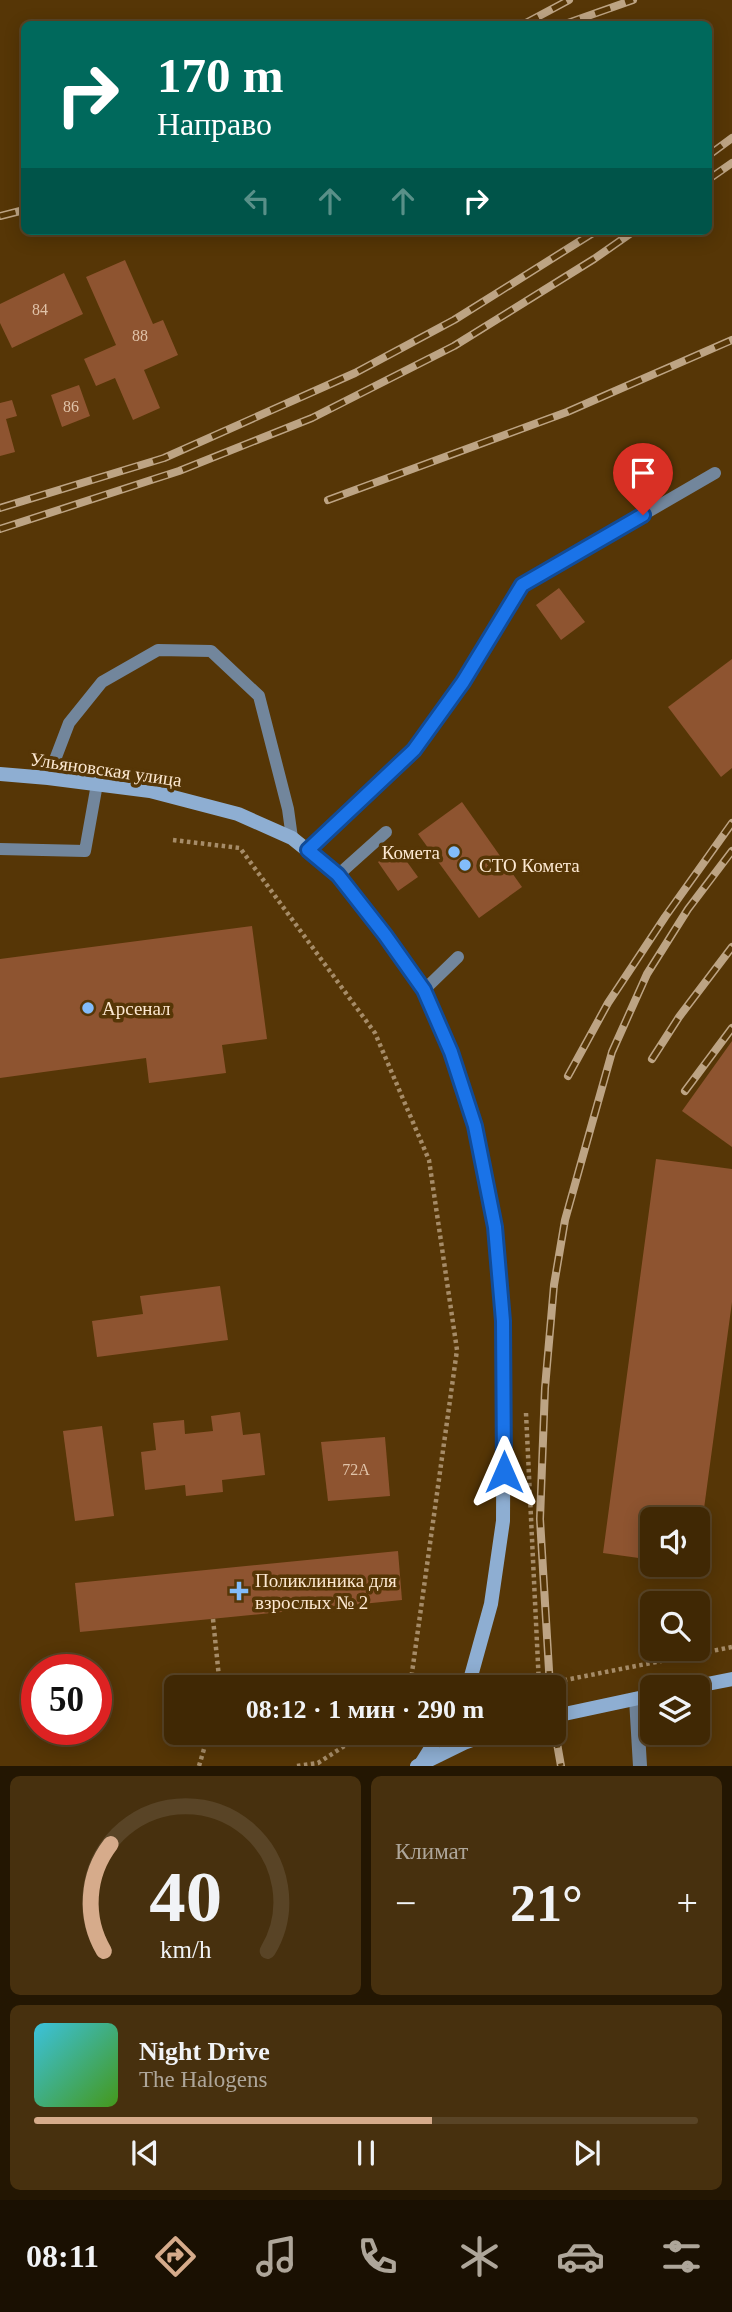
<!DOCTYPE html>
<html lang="ru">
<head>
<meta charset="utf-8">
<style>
  body { margin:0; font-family:"Times New Roman",serif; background:#47300e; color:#f1f3f6; height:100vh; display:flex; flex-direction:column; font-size:26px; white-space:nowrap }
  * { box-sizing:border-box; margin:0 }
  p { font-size:23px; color:#aea69a }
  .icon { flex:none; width:38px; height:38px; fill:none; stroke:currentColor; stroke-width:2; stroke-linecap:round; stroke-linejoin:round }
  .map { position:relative; height:1766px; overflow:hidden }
  .drawer { display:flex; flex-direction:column; gap:10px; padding:10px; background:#231602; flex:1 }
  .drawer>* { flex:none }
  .guide { position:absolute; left:21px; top:21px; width:691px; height:214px; border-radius:10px; box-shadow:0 4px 18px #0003,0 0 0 2px #594426; background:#00695c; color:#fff; overflow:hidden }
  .controls { position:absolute; left:640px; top:1507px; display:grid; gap:14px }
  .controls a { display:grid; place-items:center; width:70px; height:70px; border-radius:10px; background:#402804; box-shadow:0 4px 18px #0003,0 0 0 2px #594426; font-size:35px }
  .speed { position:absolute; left:21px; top:1654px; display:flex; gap:14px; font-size:35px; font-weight:700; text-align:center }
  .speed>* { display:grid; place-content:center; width:91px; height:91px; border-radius:50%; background:#402804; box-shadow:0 4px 18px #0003,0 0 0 2px #594426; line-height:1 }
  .speed .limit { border:10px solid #d22; background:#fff; color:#111 }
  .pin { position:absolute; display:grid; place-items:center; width:60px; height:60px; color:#fff; margin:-72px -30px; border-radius:50% 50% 50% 0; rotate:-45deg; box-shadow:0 0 7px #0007 }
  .pin .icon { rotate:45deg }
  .me { position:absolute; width:77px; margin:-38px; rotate:0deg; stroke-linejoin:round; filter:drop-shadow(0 0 5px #0008) }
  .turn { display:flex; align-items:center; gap:24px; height:147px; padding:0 21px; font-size:32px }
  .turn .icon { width:91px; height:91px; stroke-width:2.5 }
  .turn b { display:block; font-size:49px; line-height:60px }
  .lanes { display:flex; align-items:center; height:66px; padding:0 21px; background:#0003; justify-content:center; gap:35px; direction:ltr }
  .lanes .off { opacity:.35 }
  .big { font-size:52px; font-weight:800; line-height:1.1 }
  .drawer .tile { flex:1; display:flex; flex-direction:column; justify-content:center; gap:10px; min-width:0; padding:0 24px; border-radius:10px; background:#47300e }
  .drawer .dial { align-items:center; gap:0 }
  .dial svg { height:182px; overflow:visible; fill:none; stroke:#594426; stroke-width:7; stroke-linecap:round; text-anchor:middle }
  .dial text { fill:#f1f3f6; stroke:none }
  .song { display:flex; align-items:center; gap:21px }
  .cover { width:84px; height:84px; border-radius:10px; background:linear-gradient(135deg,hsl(190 70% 55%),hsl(100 70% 35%)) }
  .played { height:7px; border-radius:4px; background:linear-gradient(90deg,#d6ab8b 60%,#594426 60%) }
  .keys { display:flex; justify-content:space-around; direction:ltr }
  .heat { display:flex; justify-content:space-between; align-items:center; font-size:38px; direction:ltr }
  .drawer .tiles { flex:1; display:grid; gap:10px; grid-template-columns:1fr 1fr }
  .tile:last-child { grid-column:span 2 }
  .trip { position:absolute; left:164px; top:1675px; width:402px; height:70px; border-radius:10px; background:#402804; box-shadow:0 4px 18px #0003,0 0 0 2px #594426; font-weight:800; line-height:70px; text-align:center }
  .dock { display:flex; height:112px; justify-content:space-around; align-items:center; background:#1a1002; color:#aea69a }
  .dock .icon { width:49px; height:49px }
  .dock .current { color:#d6ab8b }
  .dock b { font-size:32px; color:#f1f3f6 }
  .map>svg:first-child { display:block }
</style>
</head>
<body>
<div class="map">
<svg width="732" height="1766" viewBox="0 0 732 1766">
  <rect width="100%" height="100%" fill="#563606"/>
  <g fill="#8e5430">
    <polygon points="125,260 153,324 163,320 178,355 144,370 160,408 133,420 115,378 96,386 84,359 116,345 86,277"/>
    <polygon points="64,273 83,314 12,348 0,323 0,304"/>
    <polygon points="79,385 90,416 62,427 51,395"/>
    <polygon points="12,400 17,416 6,419 15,452 0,456 0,403"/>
    <polygon points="559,588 585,622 561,640 536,605"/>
    <polygon points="732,659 732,768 721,777 668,707"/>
    <polygon points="462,802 522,887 479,918 418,834"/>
    <polygon points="397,848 418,877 398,891 378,862"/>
    <polygon points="252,926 267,1039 222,1045 226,1073 149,1083 146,1058 0,1078 0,959"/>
    <polygon points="732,1041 732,1147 682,1111"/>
    <polygon points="656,1159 732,1169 732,1302 700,1538 698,1519 653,1519 653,1560 603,1553"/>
    <polygon points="220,1286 228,1340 97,1357 92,1321 143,1314 140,1296"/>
    <polygon points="240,1412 243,1435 260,1433 265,1475 222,1480 223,1492 186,1496 185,1485 145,1490 141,1452 156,1450 153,1423 184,1420 185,1434 213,1431 211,1416"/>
    <polygon points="102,1426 114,1516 75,1521 63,1431"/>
    <polygon points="385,1437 390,1496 328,1501 321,1442"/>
    <polygon points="398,1551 402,1600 80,1632 75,1583"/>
  </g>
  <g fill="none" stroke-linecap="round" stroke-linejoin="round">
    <g stroke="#a68c68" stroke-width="4.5" stroke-dasharray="3.5 3.5" stroke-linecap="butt">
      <polyline points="173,840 240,848 375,1033 429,1160 457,1350 410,1687"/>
      <polyline points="526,1413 539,1685"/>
      <polyline points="213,1619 220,1687"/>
      <polyline points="550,1683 732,1647"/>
      <polyline points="199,1766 209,1732"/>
      <polyline points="297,1766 318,1763 366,1732"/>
    </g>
    <g stroke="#72869c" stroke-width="12">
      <polyline points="48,778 69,723 102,682 158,650 211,651 259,696 288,809 292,838"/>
      <polyline points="0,849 85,851 97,784"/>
      <polyline points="308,850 414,750 463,682 522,585 715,473"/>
      <polyline points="338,875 386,832"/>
      <polyline points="424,990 458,957"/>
    </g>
    <polyline stroke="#72869c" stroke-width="14" points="636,1699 640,1766"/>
    <g stroke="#8eaed2" stroke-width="14">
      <polyline points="0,774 48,778 150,791 238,814 292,838 338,875 385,935 424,990 451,1052 475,1126 495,1227 504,1321 503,1521 491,1604 468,1687"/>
      <polyline points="692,1687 732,1679"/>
      <polyline points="555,1716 653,1695"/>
      <polyline points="421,1764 441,1732"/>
      <polyline points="417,1766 464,1743 494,1732"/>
    </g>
    <g stroke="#bda484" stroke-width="8">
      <g id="rail">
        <polyline points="524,24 569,0"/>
        <polyline points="565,24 633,0"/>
        <polyline points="709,155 732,138"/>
        <polyline points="709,179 732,163"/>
        <polyline points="0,216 24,210"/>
        <polyline points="328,500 567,412 732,340"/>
        <polyline points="0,508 164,458 355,373 454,320 596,231"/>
        <polyline points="0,529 179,471 312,418 454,346 594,259 634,231"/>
        <polyline points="652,1059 679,1017 732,947"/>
        <polyline points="568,1076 608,1003 665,917 732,823"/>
        <polyline points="685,1091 732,1028"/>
        <polyline points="550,1687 540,1519 545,1388 554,1285 565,1220 612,1052 647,974 688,909 732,851"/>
        <polyline points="555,1732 561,1766"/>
      </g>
    </g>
    <use href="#rail" stroke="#563606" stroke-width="5" stroke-dasharray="16" stroke-linecap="butt"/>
  </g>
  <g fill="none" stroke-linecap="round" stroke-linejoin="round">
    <g stroke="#114b97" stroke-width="18">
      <polyline id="route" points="504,1472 503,1321 495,1227 475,1126 451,1052 424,990 385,935 338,875 308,850 414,750 463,682 522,585 643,515"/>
    </g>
    <use href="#route" stroke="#1a73e8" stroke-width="12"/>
  </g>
  <g fill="#82bcfa" stroke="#563606" stroke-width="2.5">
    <circle cx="454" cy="852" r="7"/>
    <circle cx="465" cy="865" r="7"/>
    <circle cx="88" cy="1008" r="7"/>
    <path d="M235.5 1580.5h7v7h7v7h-7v7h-7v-7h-7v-7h7z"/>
  </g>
  <g text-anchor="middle" stroke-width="7" stroke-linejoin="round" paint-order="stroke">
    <g font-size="16" fill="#e0c3a9">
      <text x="40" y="315">84</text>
      <text x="140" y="341">88</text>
      <text x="71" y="412">86</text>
      <text x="356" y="1475">72А</text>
    </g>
    <g font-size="19" fill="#fce8d1" stroke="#563606">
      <text transform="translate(106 769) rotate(8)" y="7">Ульяновская улица</text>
    </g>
    <g font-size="19" fill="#fce8d1" stroke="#563606" text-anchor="start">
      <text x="440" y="859" text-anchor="end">Комета</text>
      <text x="479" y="872">СТО Комета</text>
      <text x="102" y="1015">Арсенал</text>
      <text x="255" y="1587">Поликлиника для<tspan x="255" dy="22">взрослых № 2</tspan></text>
    </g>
  </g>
</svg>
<div class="controls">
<a><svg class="icon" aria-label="sound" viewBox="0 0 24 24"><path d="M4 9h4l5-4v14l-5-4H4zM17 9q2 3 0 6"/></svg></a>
<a><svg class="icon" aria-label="search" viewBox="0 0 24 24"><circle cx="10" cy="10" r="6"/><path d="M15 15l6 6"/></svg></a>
<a><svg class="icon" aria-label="layers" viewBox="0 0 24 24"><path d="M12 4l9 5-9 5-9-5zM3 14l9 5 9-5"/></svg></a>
</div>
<div class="speed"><div class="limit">50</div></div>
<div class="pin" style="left:643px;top:515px;background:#d93025"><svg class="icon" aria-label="arrive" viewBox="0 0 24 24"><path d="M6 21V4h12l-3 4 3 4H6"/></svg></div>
<svg class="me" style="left:504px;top:1472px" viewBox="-20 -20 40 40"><path d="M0-17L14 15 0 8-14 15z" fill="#1a73e8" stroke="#fff" stroke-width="4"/></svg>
<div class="trip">08:12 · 1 мин · 290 m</div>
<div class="guide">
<div class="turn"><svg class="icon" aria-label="right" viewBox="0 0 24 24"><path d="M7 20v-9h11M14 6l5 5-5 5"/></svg><div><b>170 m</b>Направо</div></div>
<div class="lanes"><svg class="icon off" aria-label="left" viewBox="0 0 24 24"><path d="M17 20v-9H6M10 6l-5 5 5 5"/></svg><svg class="icon off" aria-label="ahead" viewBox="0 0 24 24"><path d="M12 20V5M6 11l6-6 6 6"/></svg><svg class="icon off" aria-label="ahead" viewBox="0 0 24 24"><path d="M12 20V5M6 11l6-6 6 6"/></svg><svg class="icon" aria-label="right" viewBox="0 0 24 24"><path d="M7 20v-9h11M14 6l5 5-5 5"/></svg></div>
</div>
</div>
<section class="drawer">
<div class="tiles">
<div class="tile dial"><svg viewBox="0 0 100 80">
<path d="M14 69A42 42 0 1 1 86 69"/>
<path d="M14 69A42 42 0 0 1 17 22" stroke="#d6ab8b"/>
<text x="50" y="56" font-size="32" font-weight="700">40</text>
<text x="50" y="72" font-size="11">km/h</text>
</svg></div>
<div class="tile"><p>Климат</p>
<div class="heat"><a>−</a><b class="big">21°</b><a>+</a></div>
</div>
<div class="tile">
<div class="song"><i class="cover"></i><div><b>Night Drive</b><p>The Halogens</p></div></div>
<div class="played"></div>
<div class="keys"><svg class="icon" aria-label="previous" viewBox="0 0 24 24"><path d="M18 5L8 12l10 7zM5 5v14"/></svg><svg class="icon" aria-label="pause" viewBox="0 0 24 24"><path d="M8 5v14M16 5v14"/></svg><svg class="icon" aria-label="next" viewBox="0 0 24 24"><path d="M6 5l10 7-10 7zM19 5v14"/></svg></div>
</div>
</div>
</section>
<nav class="dock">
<b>08:11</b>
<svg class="icon current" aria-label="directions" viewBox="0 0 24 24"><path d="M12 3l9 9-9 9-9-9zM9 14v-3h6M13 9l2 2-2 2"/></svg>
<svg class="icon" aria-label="music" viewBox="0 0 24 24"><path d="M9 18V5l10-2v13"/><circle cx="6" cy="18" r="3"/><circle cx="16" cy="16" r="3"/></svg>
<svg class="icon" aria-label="phone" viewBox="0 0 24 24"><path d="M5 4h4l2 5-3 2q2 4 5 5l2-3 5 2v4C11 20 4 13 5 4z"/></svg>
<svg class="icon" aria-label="climate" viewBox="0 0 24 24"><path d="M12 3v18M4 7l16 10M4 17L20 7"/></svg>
<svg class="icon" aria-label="car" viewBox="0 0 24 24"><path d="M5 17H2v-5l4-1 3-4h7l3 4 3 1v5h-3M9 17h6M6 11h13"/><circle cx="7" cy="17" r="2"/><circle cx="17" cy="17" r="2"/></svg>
<svg class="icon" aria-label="filters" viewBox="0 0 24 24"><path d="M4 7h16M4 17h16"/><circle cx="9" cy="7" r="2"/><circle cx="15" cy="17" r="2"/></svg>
</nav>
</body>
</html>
